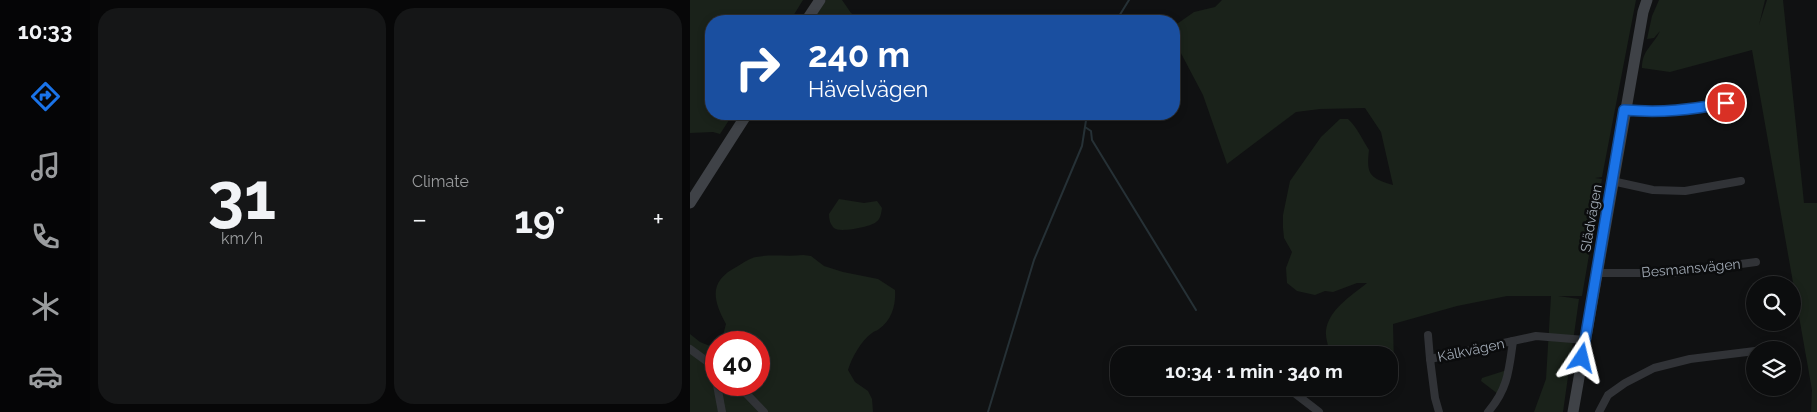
<!DOCTYPE html>
<html lang="en">
<head>
<meta charset="utf-8">
<style>
  body { margin:0; font-family:Raleway,sans-serif; background:#151617; color:#f1f3f6; height:100vh; display:flex; flex-direction:column; font-size:19px; white-space:nowrap }
  * { box-sizing:border-box; margin:0 }
  p { font-size:16px; color:#9a9c9e }
  .icon { flex:none; width:28px; height:28px; fill:none; stroke:currentColor; stroke-width:2; stroke-linecap:round; stroke-linejoin:round }
  .map { position:relative; flex:1; overflow:hidden }
  .drawer { display:flex; flex-direction:column; gap:8px; padding:8px; background:#070708; width:600px }
  .drawer>* { flex:none }
  .banner { position:absolute; left:15px; top:15px; width:475px; height:105px; border-radius:20px; box-shadow:0 2px 8px #0003,0 0 0 1px #2c2d2e; background:#1a4fa0; color:#fff; overflow:hidden }
  .controls { position:absolute; left:1056px; top:276px; display:grid; gap:10px }
  .controls a { display:grid; place-items:center; width:55px; height:55px; border-radius:50%; background:#0c0d0e; box-shadow:0 2px 8px #0003,0 0 0 1px #2c2d2e; font-size:25px }
  .speed { position:absolute; left:15px; top:331px; display:flex; gap:10px; font-size:25px; font-weight:700; text-align:center }
  .speed>* { display:grid; place-content:center; width:65px; height:65px; border-radius:50%; background:#0c0d0e; box-shadow:0 2px 8px #0003,0 0 0 1px #2c2d2e; line-height:1 }
  .speed .limit { border:8px solid #d22; background:#fff; color:#111 }
  .pin { position:absolute; display:grid; place-items:center; width:42px; height:42px; color:#fff; margin:-21px; border:2px solid #fff; border-radius:50%; box-shadow:0 1px 5px #0007 }
  .me { position:absolute; width:55px; margin:-28px; rotate:10deg; stroke-linejoin:round; filter:drop-shadow(0 0 4px #0008) }
  .turn { display:flex; align-items:center; gap:18px; height:105px; padding:0 20px; font-size:22px }
  .turn .icon { width:65px; height:65px; stroke-width:2.5 }
  .turn b { display:block; font-size:35px; line-height:42px }
  .big { font-size:38px; font-weight:700; line-height:1.1 }
  .drawer .tile { flex:1; display:flex; flex-direction:column; justify-content:center; gap:8px; min-width:0; padding:0 18px; border-radius:20px; background:#151617 }
  .drawer .dial { align-items:center; gap:0 }
  .dial b { font-size:65px; line-height:1 }
  .heat { display:flex; justify-content:space-between; align-items:center; font-size:28px; direction:ltr }
  .drawer .tiles { flex:1; display:grid; gap:8px; grid-template-columns:repeat(2,1fr) }
  .trip { position:absolute; left:420px; top:346px; width:288px; height:50px; border-radius:20px; background:#0c0d0e; box-shadow:0 2px 8px #0003,0 0 0 1px #2c2d2e; font-weight:700; line-height:50px; text-align:center }
  main { display:flex; flex:1; min-height:0 }
  .tabs { display:flex; flex-direction:column; width:90px; justify-content:space-around; align-items:center; background:#050506; color:#9a9c9e }
  .tabs .icon { width:35px; height:35px }
  .tabs .selected { color:#1a73e8 }
  .tabs b { font-size:22px; color:#f1f3f6 }
  .map>svg:first-child { display:block }
</style>
</head>
<body>
<main>
<nav class="tabs">
<b>10:33</b>
<svg class="icon selected" aria-label="directions" viewBox="0 0 24 24"><path d="M12 3l9 9-9 9-9-9zM9 14v-3h6M13 9l2 2-2 2"/></svg>
<svg class="icon" aria-label="music" viewBox="0 0 24 24"><path d="M9 18V5l10-2v13"/><circle cx="6" cy="18" r="3"/><circle cx="16" cy="16" r="3"/></svg>
<svg class="icon" aria-label="phone" viewBox="0 0 24 24"><path d="M5 4h4l2 5-3 2q2 4 5 5l2-3 5 2v4C11 20 4 13 5 4z"/></svg>
<svg class="icon" aria-label="climate" viewBox="0 0 24 24"><path d="M12 3v18M4 7l16 10M4 17L20 7"/></svg>
<svg class="icon" aria-label="car" viewBox="0 0 24 24"><path d="M5 17H2v-5l4-1 3-4h7l3 4 3 1v5h-3M9 17h6M6 11h13"/><circle cx="7" cy="17" r="2"/><circle cx="17" cy="17" r="2"/></svg>
</nav>
<section class="drawer">
<div class="tiles">
<div class="tile dial"><b>31</b><p>km/h</p></div>
<div class="tile"><p>Climate</p>
<div class="heat"><a>−</a><b class="big">19°</b><a>+</a></div>
</div>
</div>
</section>
<div class="map">
<svg width="1127" height="412" viewBox="0 0 1127 412">
  <rect width="100%" height="100%" fill="#101112"/>
  <g fill="#1a221a" fill-rule="evenodd">
    <polygon points="0,0 113,0 100,21 21,21 21,114 43,114 30,134 23,132 0,133"/>
    <polygon points="136,0 152,0 161,13 172,21 122,21"/>
    <path d="M 532,0 L 946,0 L 912,177 L 905,178 L 912,179 L 904,224 L 896,225 L 904,226 L 892,296 L 868,296 L 889,299 L 873,412 L 844,412 L 856,379 L 861,296 L 817,296 L 767,306 L 703,324 L 704,367 L 699,372 L 699,355 L 638,355 C 640,345 635,340 636,331 C 638,310 661,296 677,283 L 667,283 L 643,292 L 635,291 L 625,295 L 607,291 L 597,283 L 596,268 L 602,252 L 594,238 L 593,228 L 593,215 L 600,181 L 631,137 L 650,119 L 658,119 C 667,127 672,139 679,150 C 676,175 680,178 703,185 L 691,132 L 675,108 L 630,109 L 606,112 L 537,164 L 513,95 L 484,40 L 484,26 L 504,12 L 525,7 Z"/>
    <path d="M 969,0 L 1075,0 L 1069,25 L 1077,0 L 1093,0 L 1114,203 L 1127,203 L 1127,412 L 1121,412 L 1122,390 L 1062,50 L 980,72 L 952,68 C 952,50 963,46 970,31 L 964,38 L 957,39 L 962,16 Z"/>
    <path d="M 149,199 L 174,203 L 187,201 L 192,208 C 191,213 191,219 186,222 C 181,227 149,233 144,228 C 140,224 139,219 139,214 Z"/>
    <path d="M 113,255 L 121,256 L 134,266 L 153,272 L 188,279 L 205,290 C 206,305 202,320 189,329 C 187,331 184,331 182,333 C 171,341 162,357 158,370 L 165,382 L 178,391 L 182,399 L 183,412 L 0,412 L 0,334 L 10,342 L 20,346 L 32,339 L 36,324 C 22,298 19,281 48,266 C 53,263 60,258 66,257 C 81,254 98,257 113,255 ZM 26,342 L 69,342 L 69,385 L 26,385 Z"/>
    <polygon points="817,370 808,394 791,381 792,378"/>
  </g>
  <g fill="none" stroke-linecap="round" stroke-linejoin="round">
    <g stroke="#263136" stroke-width="2">
      <polyline points="426,21 439,0"/>
      <polyline points="395,127 401,131 402,140 506,310"/>
      <polyline points="298,412 344,260 392,146 397,114"/>
    </g>
    <g stroke="#313337" stroke-width="8">
      <path d="M 934,110 C 973,113 998,110 1036,103"/>
      <polyline points="922,181 963,190 995,191 1051,181"/>
      <polyline points="906,273 983,273 1066,262"/>
      <polyline points="738,335 740,359"/>
      <polyline points="0,349 26,368"/>
      <polyline points="1071,350 1073,350"/>
      <polyline points="27,385 32,412"/>
      <polyline points="48,385 74,412"/>
      <polyline points="598,388 629,412"/>
      <polyline points="749,412 745,398 740,359 846,336 895,340"/>
      <path d="M 798,412 C 818,389 819,370 823,341"/>
      <polyline points="909,412 918,395 935,383 964,368 1000,359 1065,351"/>
    </g>
    <g stroke="#3f4247" stroke-width="11">
      <polyline points="116,21 130,0"/>
      <polyline points="0,203 57,114"/>
      <polyline points="883,412 953,12 957,0"/>
    </g>
  </g>
  <g fill="none" stroke-linecap="round" stroke-linejoin="round">
    <g stroke="#114b97" stroke-width="12">
      <path id="route" d="M 892,358 L 934,110 C 972,113 1000,110 1036,103"/>
    </g>
    <use href="#route" stroke="#1a73e8" stroke-width="9"/>
  </g>
  <g text-anchor="middle" stroke-width="5" stroke-linejoin="round" paint-order="stroke">
    <g font-size="14" fill="#a0a9b4" stroke="#0b0c0d">
      <text transform="translate(901 218) rotate(-80)" y="5">Slädvägen</text>
      <text transform="translate(1001 268) rotate(-5)" y="5">Besmansvägen</text>
      <text transform="translate(781 350) rotate(-12)" y="5">Kälkvägen</text>
    </g>
  </g>
</svg>
<div class="controls">
<a><svg class="icon" aria-label="search" viewBox="0 0 24 24"><circle cx="10" cy="10" r="6"/><path d="M15 15l6 6"/></svg></a>
<a><svg class="icon" aria-label="layers" viewBox="0 0 24 24"><path d="M12 4l9 5-9 5-9-5zM3 14l9 5 9-5"/></svg></a>
</div>
<div class="speed"><div class="limit">40</div></div>
<div class="pin" style="left:1036px;top:103px;background:#d93025"><svg class="icon" aria-label="arrive" viewBox="0 0 24 24"><path d="M6 21V4h12l-3 4 3 4H6"/></svg></div>
<svg class="me" style="left:892px;top:358px" viewBox="-20 -20 40 40"><path d="M0-17L14 15 0 8-14 15z" fill="#1a73e8" stroke="#fff" stroke-width="4"/></svg>
<div class="trip">10:34 · 1 min · 340 m</div>
<div class="banner">
<div class="turn"><svg class="icon" aria-label="right" viewBox="0 0 24 24"><path d="M7 20v-9h11M14 6l5 5-5 5"/></svg><div><b>240 m</b>Hävelvägen</div></div>
</div>
</div>
</main>
</body>
</html>
